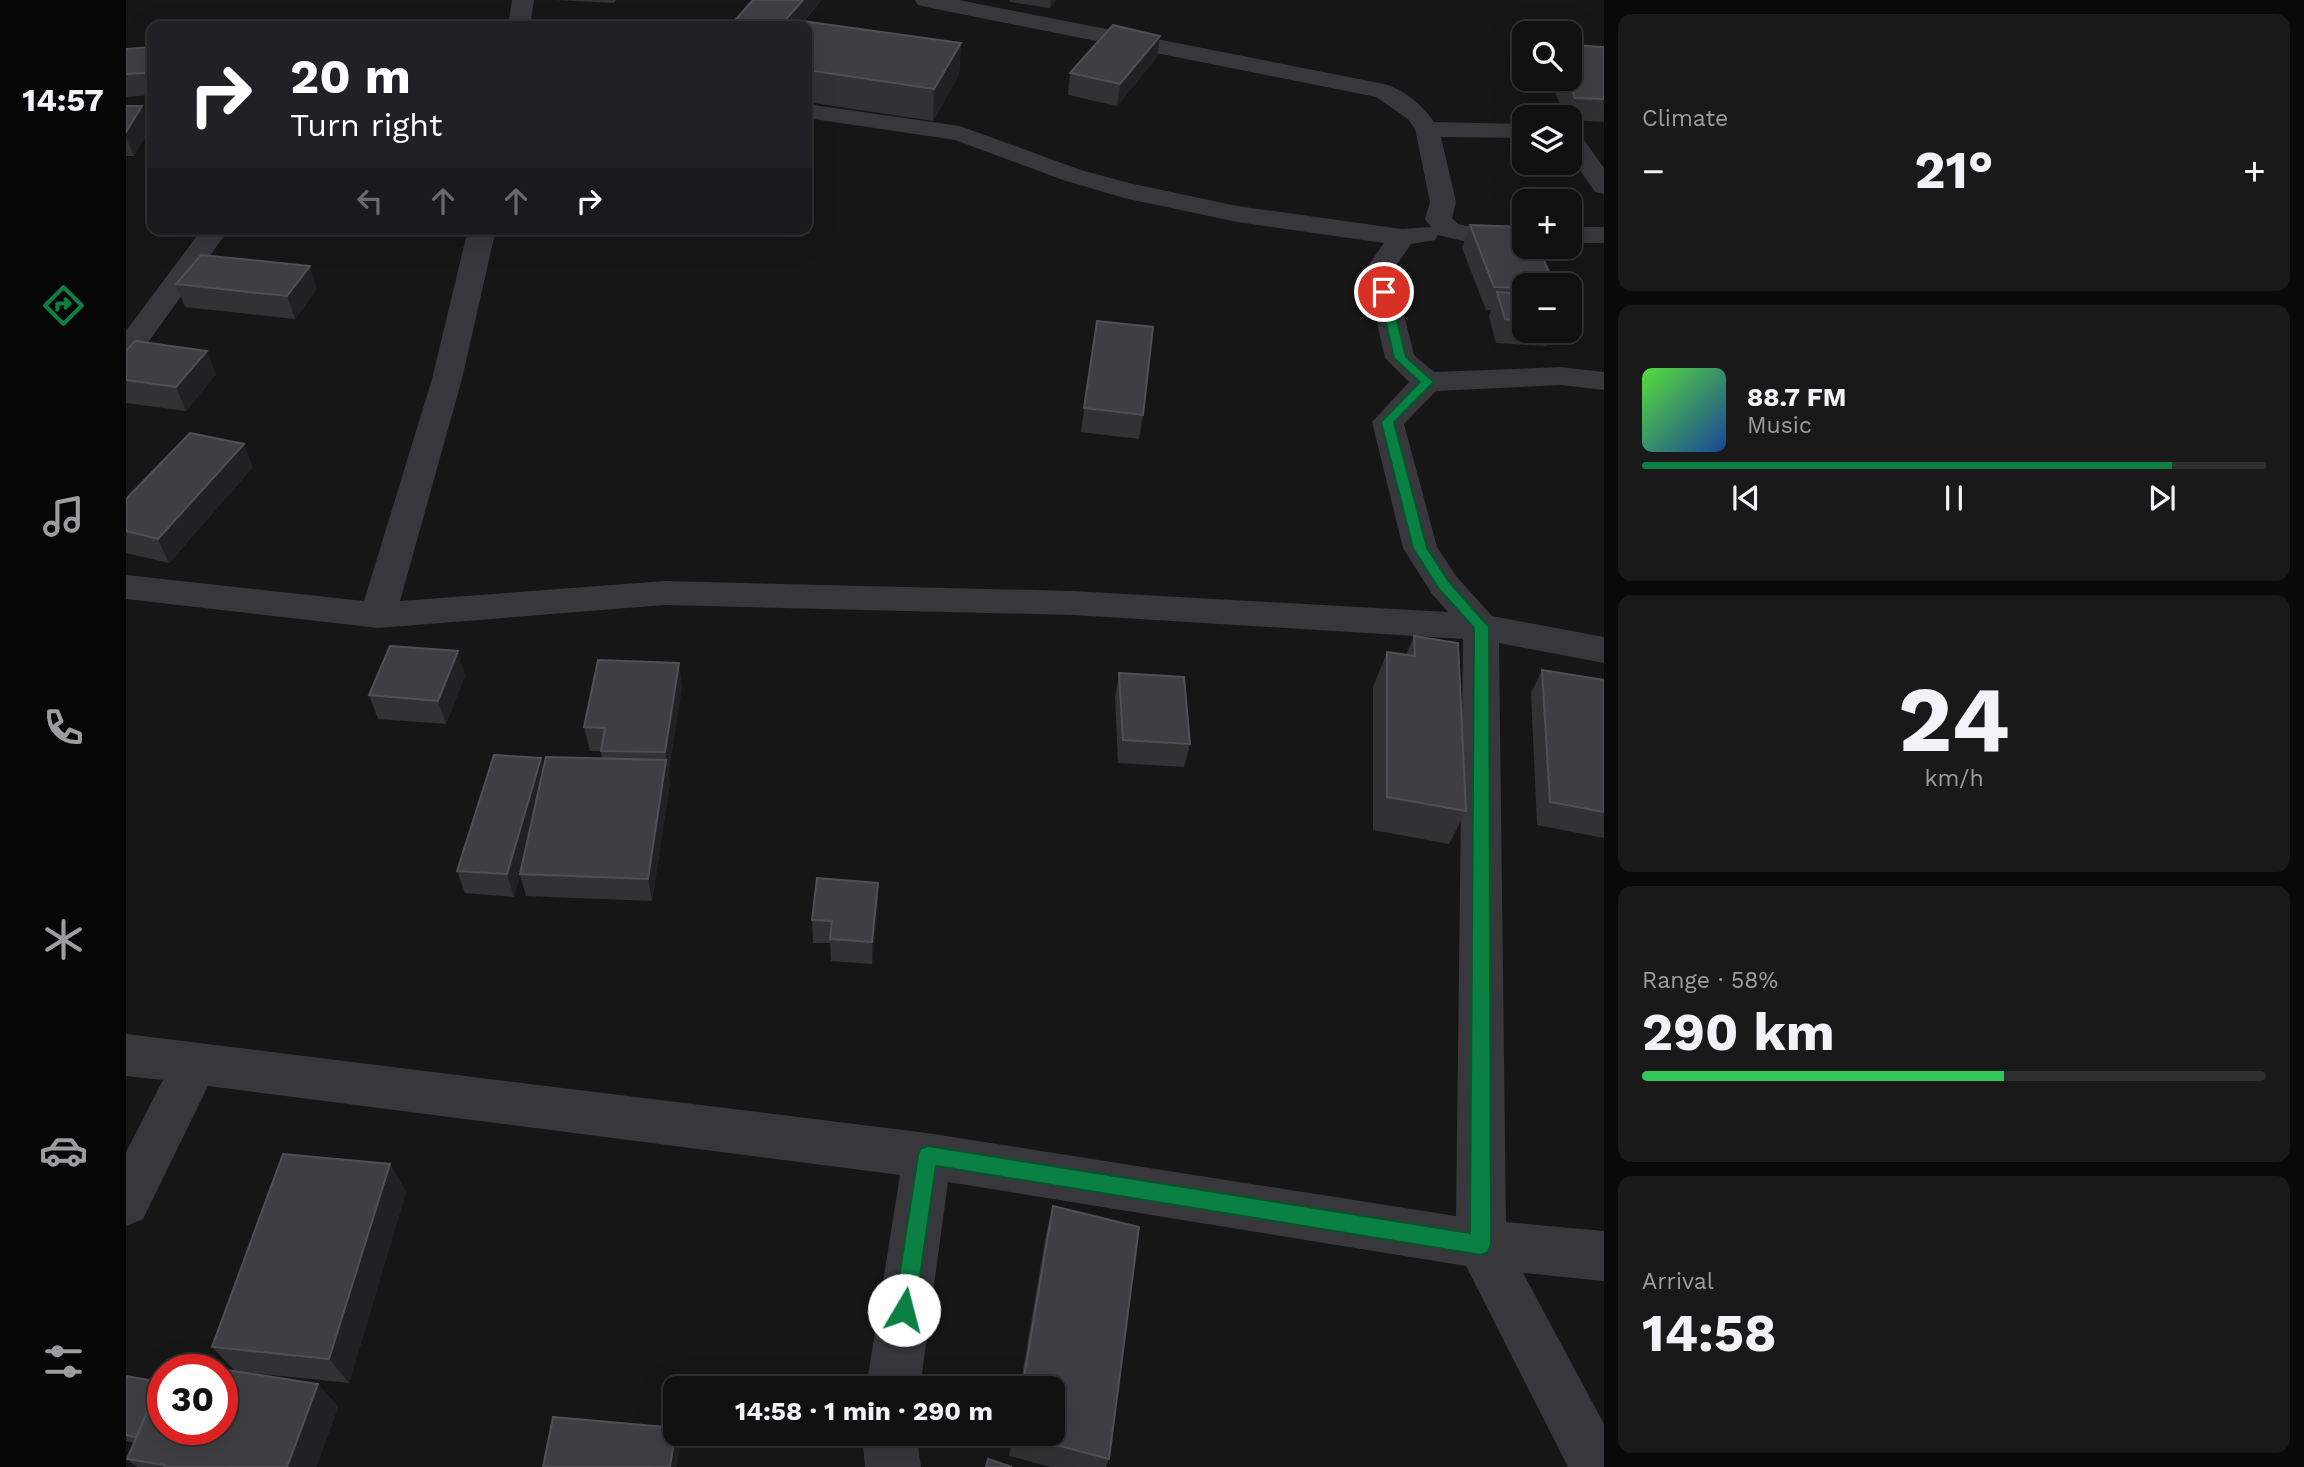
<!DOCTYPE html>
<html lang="en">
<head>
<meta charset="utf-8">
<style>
  body { margin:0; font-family:"Work Sans",sans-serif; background:#19191a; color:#f1f3f6; height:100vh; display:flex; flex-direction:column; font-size:26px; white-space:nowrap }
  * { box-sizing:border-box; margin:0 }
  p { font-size:23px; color:#9c9d9f }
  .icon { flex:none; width:38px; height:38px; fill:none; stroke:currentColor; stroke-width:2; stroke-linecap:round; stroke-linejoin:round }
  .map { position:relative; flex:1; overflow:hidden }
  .side { display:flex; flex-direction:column; gap:14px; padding:14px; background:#090909; width:700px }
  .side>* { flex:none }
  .top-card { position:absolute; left:21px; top:21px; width:665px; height:214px; border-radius:14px; box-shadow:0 7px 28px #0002,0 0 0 2px #303031; background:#202124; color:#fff; overflow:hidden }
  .tools { position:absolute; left:1386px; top:21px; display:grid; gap:14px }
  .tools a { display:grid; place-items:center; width:70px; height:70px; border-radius:14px; background:#101011; box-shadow:0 7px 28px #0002,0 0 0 2px #303031; font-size:35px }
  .speed { position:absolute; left:21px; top:1354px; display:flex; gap:14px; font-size:35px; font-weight:700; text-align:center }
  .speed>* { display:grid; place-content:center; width:91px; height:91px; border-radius:50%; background:#101011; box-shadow:0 7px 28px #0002,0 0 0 2px #303031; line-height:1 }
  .speed .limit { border:10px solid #d22; background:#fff; color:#111 }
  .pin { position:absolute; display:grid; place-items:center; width:60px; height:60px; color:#fff; margin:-30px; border:4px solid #fff; border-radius:50%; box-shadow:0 2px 7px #0007 }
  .me { position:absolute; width:77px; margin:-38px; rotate:8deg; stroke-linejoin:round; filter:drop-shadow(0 0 5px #0008) }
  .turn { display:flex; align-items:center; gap:24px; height:147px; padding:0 28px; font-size:32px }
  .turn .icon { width:91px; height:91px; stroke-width:2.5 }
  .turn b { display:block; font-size:49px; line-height:60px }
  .lanes { display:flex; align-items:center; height:66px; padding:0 28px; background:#0003; justify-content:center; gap:35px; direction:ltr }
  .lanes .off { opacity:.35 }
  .big { font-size:52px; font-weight:700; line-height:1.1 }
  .side .widget { flex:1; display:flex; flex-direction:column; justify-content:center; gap:10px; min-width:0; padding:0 24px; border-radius:14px; background:#19191a }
  .side .dial { align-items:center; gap:0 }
  .dial b { font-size:91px; line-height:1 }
  .song { display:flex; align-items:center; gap:21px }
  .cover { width:84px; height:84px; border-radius:10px; background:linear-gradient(135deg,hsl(110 70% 55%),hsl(220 70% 35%)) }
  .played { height:7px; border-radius:4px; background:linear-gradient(90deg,#0b8043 85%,#303031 85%) }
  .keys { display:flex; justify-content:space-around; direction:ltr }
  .heat { display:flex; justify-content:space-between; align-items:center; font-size:38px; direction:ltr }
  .charge { height:10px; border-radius:5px; background:linear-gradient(90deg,#34c759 58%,#303031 0) }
  .trip { position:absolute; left:537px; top:1376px; width:402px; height:70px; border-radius:14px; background:#101011; box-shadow:0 7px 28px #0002,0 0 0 2px #303031; font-weight:700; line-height:70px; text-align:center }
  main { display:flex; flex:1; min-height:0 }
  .dock { display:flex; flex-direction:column; width:126px; justify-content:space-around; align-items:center; background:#060607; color:#9c9d9f }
  .dock .icon { width:49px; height:49px }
  .dock .current { color:#0b8043 }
  .dock b { font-size:32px; color:#f1f3f6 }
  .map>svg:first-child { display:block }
</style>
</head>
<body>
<main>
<nav class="dock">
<b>14:57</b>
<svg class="icon current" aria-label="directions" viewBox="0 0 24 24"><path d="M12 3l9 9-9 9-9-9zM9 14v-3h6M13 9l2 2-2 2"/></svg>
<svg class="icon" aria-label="music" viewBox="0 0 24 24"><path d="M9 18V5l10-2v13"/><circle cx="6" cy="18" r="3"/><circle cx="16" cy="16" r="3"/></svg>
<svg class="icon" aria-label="phone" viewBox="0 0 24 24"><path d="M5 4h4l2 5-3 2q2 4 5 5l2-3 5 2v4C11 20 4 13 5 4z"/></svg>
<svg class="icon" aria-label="climate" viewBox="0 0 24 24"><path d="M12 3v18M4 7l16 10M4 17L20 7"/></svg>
<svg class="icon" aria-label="car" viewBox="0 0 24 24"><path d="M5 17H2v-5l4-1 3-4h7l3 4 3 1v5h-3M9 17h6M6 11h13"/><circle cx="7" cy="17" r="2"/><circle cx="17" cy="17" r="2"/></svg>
<svg class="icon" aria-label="filters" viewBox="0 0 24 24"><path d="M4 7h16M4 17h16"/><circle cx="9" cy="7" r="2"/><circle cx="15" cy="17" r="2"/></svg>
</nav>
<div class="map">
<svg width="1478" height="1467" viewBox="0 0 1478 1467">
  <rect width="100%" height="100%" fill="#161617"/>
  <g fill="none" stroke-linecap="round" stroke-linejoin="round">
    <g fill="#37373c" fill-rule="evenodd">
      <polygon points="386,0 408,0 404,26 382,26"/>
      <path d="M 789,0 L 833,0 L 1258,84 C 1277,89 1297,105 1308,122 L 1398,124 L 1398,138 L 1315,137 L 1330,202 L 1326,218 L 1332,224 L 1341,226 L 1398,226 L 1398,242 L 1341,242 L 1312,235 L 1309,240 L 1285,244 L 1267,270 L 1288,355 L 1308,372 L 1435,367 L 1478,372 L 1478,390 L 1435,385 L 1310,391 L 1278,424 L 1311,547 L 1330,576 L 1366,616 L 1478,637 L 1478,663 L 1373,643 L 1380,1222 L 1478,1231 L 1478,1281 L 1397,1273 L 1478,1424 L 1478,1467 L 1442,1467 L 1340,1266 L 822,1182 L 794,1388 L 740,1388 L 774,1175 L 82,1086 L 17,1219 L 0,1226 L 0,1152 L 37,1080 L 0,1076 L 0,1034 L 801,1133 L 1330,1216 L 1337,639 L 947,615 L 539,605 L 252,628 L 0,599 L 0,575 L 238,601 L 306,379 L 342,229 L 370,229 L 336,379 L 274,601 L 539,581 L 947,591 L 1322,612 L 1306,594 L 1277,548 L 1246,422 L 1283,382 L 1259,358 L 1239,270 L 1258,243 L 1111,222 L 998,198 L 937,180 L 829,140 L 681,118 L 681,104 L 834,126 L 955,170 L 1003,183 L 1111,206 L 1276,229 L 1305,227 L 1299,219 L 1304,202 L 1289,129 L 1282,119 L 1250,97 L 800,7 L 792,5 Z"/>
      <polygon points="1444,130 1453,133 1478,168 1478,194 1469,192 1444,156"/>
      <rect x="1444" y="227" width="34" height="16"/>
      <polygon points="76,229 103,229 11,358 0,361 0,331"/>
      <polygon points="736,1433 790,1433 795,1467 739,1467"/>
    </g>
  </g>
  <g fill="#323235">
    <polygon points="428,0 490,0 488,3"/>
    <polygon points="696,0 678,21 835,43 833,75 807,121 681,102 681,26 611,26 610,19"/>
    <polygon points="884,0 930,0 924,8 884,2"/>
    <polygon points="26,47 26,95 0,97 0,49"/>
    <polygon points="1478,50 1478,122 1444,120 1444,117 1440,117 1423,79 1444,79"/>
    <polygon points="1031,57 991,106 942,95 944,73"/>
    <polygon points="0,106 16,106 24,128 8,156 0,156"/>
    <polygon points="1344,225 1398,285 1398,331 1427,331 1421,346 1370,343 1363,316 1365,310 1360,310 1336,248"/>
    <polygon points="110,229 164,229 161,233 111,231"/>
    <polygon points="50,284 191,289 169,319 59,307"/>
    <polygon points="971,321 1017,415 1013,439 955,432"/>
    <polygon points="0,351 90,374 60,411 0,403"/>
    <polygon points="127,467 43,563 0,553 0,499"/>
    <polygon points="1288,636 1340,811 1323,844 1247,830 1247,687 1261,652 1280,655"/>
    <polygon points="1416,670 1478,680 1478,838 1411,825 1405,693"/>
    <polygon points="993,673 1064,744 1058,767 992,763 989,697"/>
    <polygon points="339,675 320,724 252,719 243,695"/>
    <polygon points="556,686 542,775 544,783 526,901 400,896 394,875 388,897 339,893 331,871 415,758 417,768 476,758 475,751 464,751 458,727"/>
    <polygon points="752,883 752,905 746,964 705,961 704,943 687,943 686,920"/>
    <polygon points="264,1164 280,1192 223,1383 109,1371 86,1347"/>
    <polygon points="927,1206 983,1459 980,1467 925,1467 883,1456 887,1433 928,1433 928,1388 894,1388 920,1234"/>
    <polygon points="0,1376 34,1382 192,1384 212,1407 190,1467 11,1467 1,1459 8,1443 0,1441"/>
  </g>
  <g fill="#212123">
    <polygon points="677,0 696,0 673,26 655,26"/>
    <polygon points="925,0 930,0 924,8"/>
    <polygon points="1034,36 1031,57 991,106 994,84"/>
    <polygon points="835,43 833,75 807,121 808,89"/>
    <polygon points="26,54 26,91 20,73"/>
    <polygon points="16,106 24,128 8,156 0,137 0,132"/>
    <polygon points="184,266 191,289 169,319 161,296"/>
    <polygon points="81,351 90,374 60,411 50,387"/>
    <polygon points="118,444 127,467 43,563 32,539"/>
    <polygon points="332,651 339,675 320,724 312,701"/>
    <polygon points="553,663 556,686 542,775 544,783 526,901 522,879 540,760 539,752"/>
    <polygon points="415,758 421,781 394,874 394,876 388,897 381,874"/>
    <polygon points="752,883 752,905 746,964 746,942"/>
    <polygon points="264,1164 280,1192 223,1383 203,1359"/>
    <polygon points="192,1384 212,1407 190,1467 161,1467"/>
    <polygon points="550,1433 552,1433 555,1443 551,1467 544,1467"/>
  </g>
  <g fill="#3f3f43" stroke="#4f5055" stroke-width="2">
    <polygon points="627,0 677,0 655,25 610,19"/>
    <polygon points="669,20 835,43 808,89 681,70 681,26 664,26"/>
    <polygon points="987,25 1034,36 994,84 944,73"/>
    <polygon points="1444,45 1477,47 1478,50 1478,99 1449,98 1441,79 1444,79"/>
    <polygon points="26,47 26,54 20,73 0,74 0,49"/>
    <polygon points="0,106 16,106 0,132"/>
    <polygon points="1344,225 1398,227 1398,247 1412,247 1429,285 1398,285 1398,288 1368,287"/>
    <polygon points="75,255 184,266 161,296 50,284"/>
    <polygon points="1371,292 1398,294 1398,321 1379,319"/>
    <polygon points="971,321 1027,327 1017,415 958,408"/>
    <polygon points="9,341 81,351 50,387 0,380 0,351"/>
    <polygon points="64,433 118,444 32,539 0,531 0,499"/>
    <polygon points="1288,636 1332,643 1340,811 1261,797 1261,652 1289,656"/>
    <polygon points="264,646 332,651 312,701 243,695"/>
    <polygon points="472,660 553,663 539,752 475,751 479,728 458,727"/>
    <polygon points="1416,670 1478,680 1478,812 1424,802"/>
    <polygon points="993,673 1058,677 1064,744 997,740"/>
    <polygon points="368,755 415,758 381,874 331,871"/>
    <polygon points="420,757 540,760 522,879 394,874"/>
    <polygon points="691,878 752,883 746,942 704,939 706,921 686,920"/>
    <polygon points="157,1154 264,1164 203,1359 86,1347"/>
    <polygon points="927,1206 1013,1227 983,1459 889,1434 928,1433 928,1388 896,1388"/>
    <polygon points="43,1361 192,1384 161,1467 38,1467 39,1465 1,1459 37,1376 37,1430 96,1430 96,1370 39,1370"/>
    <polygon points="0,1376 34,1382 10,1437 0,1435"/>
    <polygon points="427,1417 550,1428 544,1467 417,1467"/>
    <polygon points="862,1459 886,1467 860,1467"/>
  </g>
  <polygon fill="#0b8043" stroke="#07532c" stroke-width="2" points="1258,289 1264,292 1280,357 1308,382 1268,422 1301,548 1323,582 1363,627 1365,1244 1362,1252 1355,1255 810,1166 789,1310 786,1318 778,1321 771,1318 768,1310 792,1156 794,1149 802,1146 1344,1233 1348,628 1313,589 1287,548 1255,422 1294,382 1268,358 1253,292"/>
</svg>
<div class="tools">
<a><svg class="icon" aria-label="search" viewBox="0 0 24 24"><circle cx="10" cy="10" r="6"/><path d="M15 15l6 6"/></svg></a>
<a><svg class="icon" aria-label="layers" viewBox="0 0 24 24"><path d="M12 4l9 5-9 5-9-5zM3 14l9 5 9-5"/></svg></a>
<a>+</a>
<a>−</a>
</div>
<div class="speed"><div class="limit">30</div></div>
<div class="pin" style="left:1258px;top:292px;background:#d93025"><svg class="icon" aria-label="arrive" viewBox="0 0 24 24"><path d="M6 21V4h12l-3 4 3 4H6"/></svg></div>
<svg class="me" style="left:778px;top:1310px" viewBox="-20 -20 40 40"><circle r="19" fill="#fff"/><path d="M0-13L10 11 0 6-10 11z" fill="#0b8043"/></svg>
<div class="trip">14:58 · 1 min · 290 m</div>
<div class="top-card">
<div class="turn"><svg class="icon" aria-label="right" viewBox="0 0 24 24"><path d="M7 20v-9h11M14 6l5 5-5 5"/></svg><div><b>20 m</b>Turn right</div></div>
<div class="lanes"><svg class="icon off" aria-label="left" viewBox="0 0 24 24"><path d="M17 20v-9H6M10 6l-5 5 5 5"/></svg><svg class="icon off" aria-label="ahead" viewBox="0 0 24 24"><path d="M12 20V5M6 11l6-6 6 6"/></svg><svg class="icon off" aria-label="ahead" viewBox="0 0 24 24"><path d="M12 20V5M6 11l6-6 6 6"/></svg><svg class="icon" aria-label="right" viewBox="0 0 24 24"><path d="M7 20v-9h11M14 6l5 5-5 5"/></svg></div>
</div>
</div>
<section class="side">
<div class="widget"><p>Climate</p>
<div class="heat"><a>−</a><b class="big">21°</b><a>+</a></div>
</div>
<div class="widget">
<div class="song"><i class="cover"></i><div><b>88.7 FM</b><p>Music</p></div></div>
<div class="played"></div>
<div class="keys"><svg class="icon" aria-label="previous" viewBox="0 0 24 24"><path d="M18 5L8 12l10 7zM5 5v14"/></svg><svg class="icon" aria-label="pause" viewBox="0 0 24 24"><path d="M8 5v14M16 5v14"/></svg><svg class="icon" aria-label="next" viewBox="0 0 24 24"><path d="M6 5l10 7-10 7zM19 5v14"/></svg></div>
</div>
<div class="widget dial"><b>24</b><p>km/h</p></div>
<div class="widget"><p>Range · 58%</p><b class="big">290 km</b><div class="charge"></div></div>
<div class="widget"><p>Arrival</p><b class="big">14:58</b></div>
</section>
</main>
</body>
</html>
